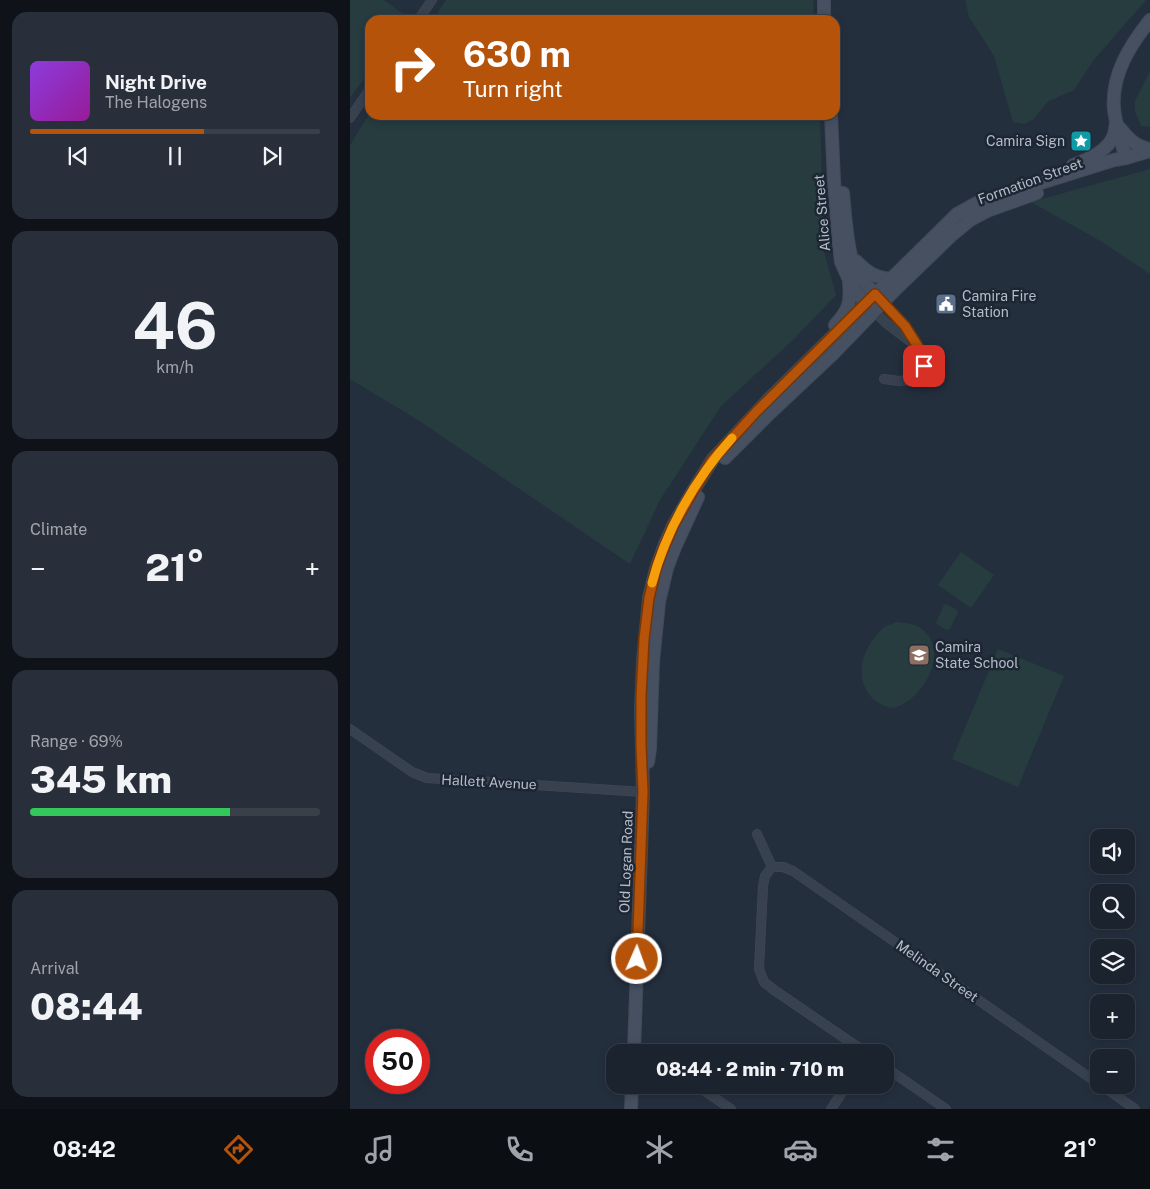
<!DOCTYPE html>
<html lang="en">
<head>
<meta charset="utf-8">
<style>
  body { margin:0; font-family:"Public Sans",sans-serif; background:#282f3a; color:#f1f3f6; height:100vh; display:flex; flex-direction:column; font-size:19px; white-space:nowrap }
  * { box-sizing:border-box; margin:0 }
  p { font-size:16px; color:#a0a4aa }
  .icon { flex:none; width:28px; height:28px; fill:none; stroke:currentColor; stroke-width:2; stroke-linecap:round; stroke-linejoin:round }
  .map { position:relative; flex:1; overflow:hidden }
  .side { display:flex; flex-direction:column; gap:12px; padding:12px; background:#0f1319; width:350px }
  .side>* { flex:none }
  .guide { position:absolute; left:15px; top:15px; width:475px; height:105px; border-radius:15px; box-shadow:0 2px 8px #0003,0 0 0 1px #39404a; background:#b45309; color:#fff; overflow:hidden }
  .buttons { position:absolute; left:740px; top:829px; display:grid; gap:10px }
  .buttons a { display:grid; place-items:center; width:45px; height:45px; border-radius:10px; background:#1b232e; box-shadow:0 2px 8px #0003,0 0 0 1px #39404a; font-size:25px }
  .speed { position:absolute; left:15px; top:1029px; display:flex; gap:10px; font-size:25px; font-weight:700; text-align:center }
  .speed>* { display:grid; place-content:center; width:65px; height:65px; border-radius:50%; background:#1b232e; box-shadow:0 2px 8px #0003,0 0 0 1px #39404a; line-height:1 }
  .speed .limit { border:8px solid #d22; background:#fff; color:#111 }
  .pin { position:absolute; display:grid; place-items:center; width:42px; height:42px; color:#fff; margin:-21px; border-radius:10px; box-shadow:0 2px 8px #0006 }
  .me { position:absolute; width:55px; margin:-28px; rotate:2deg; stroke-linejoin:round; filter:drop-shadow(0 0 4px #0008) }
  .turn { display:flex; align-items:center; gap:18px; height:105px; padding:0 15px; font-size:22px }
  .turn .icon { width:65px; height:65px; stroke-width:2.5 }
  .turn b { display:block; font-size:35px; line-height:42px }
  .big { font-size:38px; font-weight:800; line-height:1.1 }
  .side .widget { flex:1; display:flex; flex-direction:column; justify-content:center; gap:8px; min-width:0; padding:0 18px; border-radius:15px; background:#282f3a }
  .side .dial { align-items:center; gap:0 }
  .dial b { font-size:65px; line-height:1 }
  .song { display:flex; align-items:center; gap:15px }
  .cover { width:60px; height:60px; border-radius:8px; background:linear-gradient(135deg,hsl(270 70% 55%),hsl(300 70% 35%)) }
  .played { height:5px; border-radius:2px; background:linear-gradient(90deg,#b45309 60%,#39404a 60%) }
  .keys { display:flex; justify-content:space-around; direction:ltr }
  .heat { display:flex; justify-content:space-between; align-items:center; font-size:28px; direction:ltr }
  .charge { height:8px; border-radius:4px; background:linear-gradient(90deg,#34c759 69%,#39404a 0) }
  .trip { position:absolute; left:256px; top:1044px; width:288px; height:50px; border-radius:15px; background:#1b232e; box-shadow:0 2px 8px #0003,0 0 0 1px #39404a; font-weight:800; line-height:50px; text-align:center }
  .dock { display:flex; height:80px; justify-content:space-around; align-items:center; background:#0b0e12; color:#a0a4aa }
  .dock .icon { width:35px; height:35px }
  .dock .selected { color:#b45309 }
  .dock b { font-size:22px; color:#f1f3f6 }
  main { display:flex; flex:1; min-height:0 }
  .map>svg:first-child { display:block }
</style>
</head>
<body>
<main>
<section class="side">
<div class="widget">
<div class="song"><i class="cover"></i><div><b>Night Drive</b><p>The Halogens</p></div></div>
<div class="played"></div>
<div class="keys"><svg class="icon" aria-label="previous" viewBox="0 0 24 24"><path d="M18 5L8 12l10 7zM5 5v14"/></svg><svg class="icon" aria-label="pause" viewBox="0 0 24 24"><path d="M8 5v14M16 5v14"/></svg><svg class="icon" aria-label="next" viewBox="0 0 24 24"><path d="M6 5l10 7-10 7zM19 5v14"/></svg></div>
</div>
<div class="widget dial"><b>46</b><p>km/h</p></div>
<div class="widget"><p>Climate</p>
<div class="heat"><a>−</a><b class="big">21°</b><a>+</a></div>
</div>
<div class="widget"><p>Range · 69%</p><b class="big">345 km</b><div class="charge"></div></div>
<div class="widget"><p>Arrival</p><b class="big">08:44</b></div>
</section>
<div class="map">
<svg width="800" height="1109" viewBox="0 0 800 1109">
  <rect width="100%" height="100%" fill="#242f3e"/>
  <g fill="#263c3f">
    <polygon points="0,0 34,0 57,17 55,20 20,20 20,70 0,98"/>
    <polygon points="96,0 463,0 464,20 83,20"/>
    <polygon points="615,0 796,0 743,61 724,90 697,102 684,119 674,124 663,122 644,56 619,17"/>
    <polygon points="800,71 800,127 791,126 785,111 785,101"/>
    <polygon points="20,113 20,115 470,115 474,252 486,295 442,341 371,406 310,500 280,564 68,420 0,379 0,145"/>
    <polygon points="800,169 800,274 752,242 681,202"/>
    <polygon points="611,552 644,575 621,608 588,585"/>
    <polygon points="597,604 607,610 608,612 600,629 597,630 587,624 586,622 594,605"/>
    <path d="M 546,622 C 555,623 565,623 572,629 C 597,649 579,686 558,701 C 554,703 549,707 544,708 C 534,708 524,701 518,693 C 506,674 512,654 525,637 C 528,634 531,629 536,626 C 539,625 543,624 546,622 Z"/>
    <polygon points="648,649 714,676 668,787 602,759"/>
  </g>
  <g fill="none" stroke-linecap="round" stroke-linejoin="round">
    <g stroke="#414a57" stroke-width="10">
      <g id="street">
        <polyline points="68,20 82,0"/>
        <polyline points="0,118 20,89"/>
        <polyline points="533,302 555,326 574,355 574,366 560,380 549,381 534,379"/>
        <polyline points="524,311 536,323 565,345"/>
        <polyline points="0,729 62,772 77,778 293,792"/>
        <polyline points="407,834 422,867 415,876 413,886 409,969 414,982 424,990 515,1052"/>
        <polyline points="422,867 433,867 443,871 749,1084"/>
        <polyline points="284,1051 294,1052"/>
        <polyline points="535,1067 596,1109"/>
        <polyline points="346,1085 381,1109"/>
        <polyline points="751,1085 785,1109"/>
        <polyline points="481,1109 497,1085"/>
      </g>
    </g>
    <g stroke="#414a57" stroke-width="14">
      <g id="secondary">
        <polyline points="474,20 474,0"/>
        <polyline points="481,115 484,181 489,244 491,262 499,280 505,291 521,308"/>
        <path d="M 770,128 C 778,138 786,147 800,149"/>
        <path d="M 776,158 C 771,142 766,126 764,109 C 761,75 780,45 800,20"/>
        <path d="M 723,165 C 737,160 757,151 763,137 C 765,133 765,128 766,124"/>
        <path d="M 493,193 C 495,212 497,255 506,270 C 512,282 522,291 531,300"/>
        <path d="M 506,261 C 517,272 524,277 540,279"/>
        <path d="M 485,325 C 499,310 501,302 499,282"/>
        <polyline points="375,458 416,417 482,355 545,290 603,234 620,220 637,211 687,193"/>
        <polyline points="298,762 300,748 303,661 309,602 317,568 325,547 348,497"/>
        <polyline points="284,1052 293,792 291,709 293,661 299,598 306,569 315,544 323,526 343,491 363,459 419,399 607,214 627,203 764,160 776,158 800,151"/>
        <polyline points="281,1109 282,1085"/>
      </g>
    </g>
    <use href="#street" stroke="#38414e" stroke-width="9"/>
    <use href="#secondary" stroke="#465061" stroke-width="12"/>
  </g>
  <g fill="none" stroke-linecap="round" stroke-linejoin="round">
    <g stroke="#753606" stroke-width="12">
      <polyline id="route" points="287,959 293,792 291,745 291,696 294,639 299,598 306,569 311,555 323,526 343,491 363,459 407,411 525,294 555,326 574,356 574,366"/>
    </g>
    <use href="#route" stroke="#b45309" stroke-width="9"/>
    <path stroke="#f59e0b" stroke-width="9" d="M 302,583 C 316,530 345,479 382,438"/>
  </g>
  <defs>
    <g id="sight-square" transform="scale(1.125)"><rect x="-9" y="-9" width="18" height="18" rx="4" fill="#0f9aa8" stroke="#1d2633"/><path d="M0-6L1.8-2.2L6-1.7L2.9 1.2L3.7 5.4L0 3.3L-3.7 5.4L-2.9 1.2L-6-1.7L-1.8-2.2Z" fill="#fff"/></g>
    <g id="civic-square" transform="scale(1.125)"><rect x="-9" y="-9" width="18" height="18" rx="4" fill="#5c6f8a" stroke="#1d2633"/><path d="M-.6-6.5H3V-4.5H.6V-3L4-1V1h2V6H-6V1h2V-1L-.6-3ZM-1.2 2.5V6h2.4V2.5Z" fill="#fff"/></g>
    <g id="school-square" transform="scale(1.125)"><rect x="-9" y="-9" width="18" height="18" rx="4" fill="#8d6e63" stroke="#1d2633"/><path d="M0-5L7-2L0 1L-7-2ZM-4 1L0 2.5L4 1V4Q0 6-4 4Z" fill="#fff"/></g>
  </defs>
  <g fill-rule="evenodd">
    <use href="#sight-square" x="731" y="141"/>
    <use href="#civic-square" x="596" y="304"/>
    <use href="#school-square" x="569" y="655"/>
  </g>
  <g text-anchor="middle" stroke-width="5" stroke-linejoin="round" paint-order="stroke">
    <g font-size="14" fill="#b4bcc9" stroke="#1d2633" text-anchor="start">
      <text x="715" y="146" text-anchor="end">Camira Sign</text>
      <text x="612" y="301">Camira Fire<tspan x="612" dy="16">Station</tspan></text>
      <text x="585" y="652">Camira<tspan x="585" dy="16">State School</tspan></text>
    </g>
    <g font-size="14" fill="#b4bcc9" stroke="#1d2633">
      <text transform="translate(680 181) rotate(-20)" y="5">Formation Street</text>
      <text transform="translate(472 213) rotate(-95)" y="5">Alice Street</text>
      <text transform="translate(139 782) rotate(3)" y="5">Hallett Avenue</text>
      <text transform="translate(276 862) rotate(-88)" y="5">Old Logan Road</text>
      <text transform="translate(587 971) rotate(35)" y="5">Melinda Street</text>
    </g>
  </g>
</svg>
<div class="buttons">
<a><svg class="icon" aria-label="sound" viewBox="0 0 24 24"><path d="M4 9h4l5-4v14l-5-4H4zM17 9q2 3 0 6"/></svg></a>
<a><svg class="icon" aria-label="search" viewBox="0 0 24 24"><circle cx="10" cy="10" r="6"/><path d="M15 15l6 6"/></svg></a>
<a><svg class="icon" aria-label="layers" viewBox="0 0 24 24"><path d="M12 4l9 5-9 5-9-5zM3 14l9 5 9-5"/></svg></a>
<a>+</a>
<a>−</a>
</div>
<div class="speed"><div class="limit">50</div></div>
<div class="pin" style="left:574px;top:366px;background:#d93025"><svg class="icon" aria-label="arrive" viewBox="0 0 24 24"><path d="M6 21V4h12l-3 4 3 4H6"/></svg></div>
<svg class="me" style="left:287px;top:959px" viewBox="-20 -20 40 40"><circle r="17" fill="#b45309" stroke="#fff" stroke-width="3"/><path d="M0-11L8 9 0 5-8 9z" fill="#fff"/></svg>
<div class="trip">08:44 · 2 min · 710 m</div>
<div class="guide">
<div class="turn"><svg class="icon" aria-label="right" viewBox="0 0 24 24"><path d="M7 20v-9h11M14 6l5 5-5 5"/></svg><div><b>630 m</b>Turn right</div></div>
</div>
</div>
</main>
<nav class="dock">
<b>08:42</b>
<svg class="icon selected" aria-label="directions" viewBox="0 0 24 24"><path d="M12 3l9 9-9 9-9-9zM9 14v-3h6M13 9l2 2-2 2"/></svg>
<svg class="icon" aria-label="music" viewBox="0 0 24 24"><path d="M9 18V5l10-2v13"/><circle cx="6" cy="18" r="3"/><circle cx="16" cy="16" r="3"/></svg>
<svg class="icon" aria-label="phone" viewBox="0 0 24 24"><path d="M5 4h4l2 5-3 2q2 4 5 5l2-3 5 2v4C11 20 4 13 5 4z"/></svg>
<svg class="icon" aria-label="climate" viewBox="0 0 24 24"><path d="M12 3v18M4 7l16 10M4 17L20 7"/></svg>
<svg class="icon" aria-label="car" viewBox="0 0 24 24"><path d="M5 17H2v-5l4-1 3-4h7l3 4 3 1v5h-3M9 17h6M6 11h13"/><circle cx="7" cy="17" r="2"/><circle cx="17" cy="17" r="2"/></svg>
<svg class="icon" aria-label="filters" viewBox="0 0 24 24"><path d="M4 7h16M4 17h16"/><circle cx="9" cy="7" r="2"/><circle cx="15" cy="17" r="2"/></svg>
<b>21°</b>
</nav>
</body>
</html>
